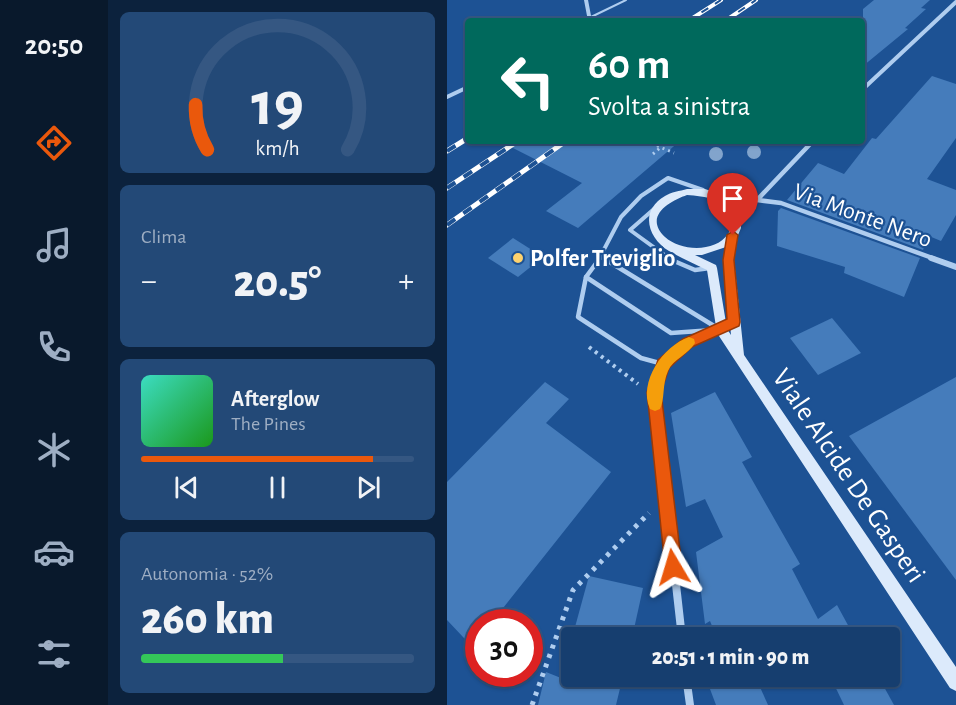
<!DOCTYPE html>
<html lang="it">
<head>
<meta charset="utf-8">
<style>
  body { margin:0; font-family:"Alegreya Sans",sans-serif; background:#234977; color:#f1f3f6; height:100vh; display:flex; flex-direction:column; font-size:22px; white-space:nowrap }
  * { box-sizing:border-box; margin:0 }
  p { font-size:20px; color:#9eaec3 }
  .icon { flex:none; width:33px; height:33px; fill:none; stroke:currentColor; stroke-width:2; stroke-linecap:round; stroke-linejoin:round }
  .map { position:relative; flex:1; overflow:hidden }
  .details { display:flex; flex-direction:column; gap:12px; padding:12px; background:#0c223d; width:339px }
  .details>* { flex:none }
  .hud { position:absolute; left:18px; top:18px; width:400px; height:126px; border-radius:6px; box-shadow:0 2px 4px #0004,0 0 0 2px #355782; background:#00695c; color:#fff; overflow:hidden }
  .speed { position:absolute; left:18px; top:609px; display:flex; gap:12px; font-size:30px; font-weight:700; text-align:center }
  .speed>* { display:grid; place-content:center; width:78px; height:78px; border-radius:50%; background:#163e6f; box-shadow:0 2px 4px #0004,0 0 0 2px #355782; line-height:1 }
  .speed .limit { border:9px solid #d22; background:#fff; color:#111 }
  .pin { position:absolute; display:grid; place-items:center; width:51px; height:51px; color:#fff; margin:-62px -26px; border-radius:50% 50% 50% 0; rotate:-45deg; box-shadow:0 0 6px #0007 }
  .pin .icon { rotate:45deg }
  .me { position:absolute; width:66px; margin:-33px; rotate:353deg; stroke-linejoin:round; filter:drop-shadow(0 0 4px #0008) }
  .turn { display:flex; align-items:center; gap:21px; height:126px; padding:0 24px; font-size:27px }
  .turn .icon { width:78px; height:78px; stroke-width:2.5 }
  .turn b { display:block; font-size:42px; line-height:51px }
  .big { font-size:45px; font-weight:800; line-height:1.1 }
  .details .card { flex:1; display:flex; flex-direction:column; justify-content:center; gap:9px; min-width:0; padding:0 21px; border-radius:9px; background:#234977 }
  .details .dial { align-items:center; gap:0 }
  .dial svg { height:156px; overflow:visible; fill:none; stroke:#355782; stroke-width:7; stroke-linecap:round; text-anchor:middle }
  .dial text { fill:#f1f3f6; stroke:none }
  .song { display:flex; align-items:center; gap:18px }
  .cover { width:72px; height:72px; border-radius:9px; background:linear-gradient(135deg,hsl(170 70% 55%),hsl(120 70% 35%)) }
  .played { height:6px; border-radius:3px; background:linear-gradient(90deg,#ea580c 85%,#355782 85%) }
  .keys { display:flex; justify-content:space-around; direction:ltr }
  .heat { display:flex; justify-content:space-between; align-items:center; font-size:33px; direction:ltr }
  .charge { height:9px; border-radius:4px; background:linear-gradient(90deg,#34c759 52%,#355782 0) }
  .trip { position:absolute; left:114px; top:627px; width:339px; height:60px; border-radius:6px; background:#163e6f; box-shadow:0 2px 4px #0004,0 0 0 2px #355782; font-weight:800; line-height:60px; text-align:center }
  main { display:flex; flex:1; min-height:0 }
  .menu { display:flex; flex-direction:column; width:108px; justify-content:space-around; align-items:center; background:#09192c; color:#9eaec3 }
  .menu .icon { width:42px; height:42px }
  .menu .on { color:#ea580c }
  .menu b { font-size:27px; color:#f1f3f6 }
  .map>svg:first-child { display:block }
</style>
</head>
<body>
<main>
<nav class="menu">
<b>20:50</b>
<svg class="icon on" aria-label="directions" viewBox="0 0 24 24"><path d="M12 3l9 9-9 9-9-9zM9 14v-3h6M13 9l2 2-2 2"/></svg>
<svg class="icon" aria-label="music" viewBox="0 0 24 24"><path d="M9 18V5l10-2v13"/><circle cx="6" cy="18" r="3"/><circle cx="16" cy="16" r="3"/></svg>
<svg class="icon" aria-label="phone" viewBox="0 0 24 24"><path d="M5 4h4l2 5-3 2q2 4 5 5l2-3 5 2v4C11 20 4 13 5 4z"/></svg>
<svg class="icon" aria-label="climate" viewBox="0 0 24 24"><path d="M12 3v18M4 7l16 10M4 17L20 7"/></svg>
<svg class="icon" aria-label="car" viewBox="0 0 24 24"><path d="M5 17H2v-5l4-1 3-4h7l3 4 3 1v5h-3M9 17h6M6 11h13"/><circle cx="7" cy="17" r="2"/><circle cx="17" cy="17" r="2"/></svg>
<svg class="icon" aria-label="filters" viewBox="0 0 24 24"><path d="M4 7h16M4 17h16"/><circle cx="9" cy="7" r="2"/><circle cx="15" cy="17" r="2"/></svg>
</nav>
<section class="details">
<div class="card dial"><svg viewBox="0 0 100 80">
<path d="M14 69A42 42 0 1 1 86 69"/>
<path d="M14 69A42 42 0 0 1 8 46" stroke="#ea580c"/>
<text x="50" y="56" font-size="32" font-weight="700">19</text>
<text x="50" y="72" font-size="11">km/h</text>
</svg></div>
<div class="card"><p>Clima</p>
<div class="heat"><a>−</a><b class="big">20.5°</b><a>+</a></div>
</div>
<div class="card">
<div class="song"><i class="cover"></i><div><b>Afterglow</b><p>The Pines</p></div></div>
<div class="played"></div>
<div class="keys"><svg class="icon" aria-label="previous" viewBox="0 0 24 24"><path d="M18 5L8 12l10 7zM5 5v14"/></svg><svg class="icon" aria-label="pause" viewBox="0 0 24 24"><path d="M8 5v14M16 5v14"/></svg><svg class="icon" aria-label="next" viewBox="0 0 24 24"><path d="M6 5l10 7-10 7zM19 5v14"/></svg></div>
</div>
<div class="card"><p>Autonomia · 52%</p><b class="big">260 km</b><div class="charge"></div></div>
</section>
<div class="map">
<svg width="509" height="705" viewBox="0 0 509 705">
  <rect width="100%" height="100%" fill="#1d5294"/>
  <g fill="#457cbb">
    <polygon points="427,0 483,0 474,8 479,9 458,28 461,29 416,66 416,9"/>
    <polygon points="485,76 509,84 509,138 480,179 509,190 509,215 494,241 482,236 476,250 340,200 371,163 397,174 425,138 429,139"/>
    <polygon points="52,141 233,141 131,228 99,211 135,183"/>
    <polygon points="334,208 473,258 457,297 397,273 398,267 330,246 331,211"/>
    <polygon points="66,238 96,257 71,277 41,258"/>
    <polygon points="385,318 414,353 371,375 343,338"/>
    <polygon points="509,377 509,580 402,436"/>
    <polygon points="98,382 122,399 99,423 164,472 45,622 32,622 32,654 0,620 0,482"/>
    <polygon points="268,392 305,457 295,462 353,564 345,569 371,619 390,605 408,638 270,638 263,621 258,624 249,552 276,537 258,499 239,507 224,413"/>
    <polygon points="142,576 196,588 185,638 125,638"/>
    <polygon points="124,639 124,676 176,676 169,705 91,705 99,672 114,678"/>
    <polygon points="283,676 308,676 321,705 269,705 263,689"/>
    <polygon points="383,676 431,676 447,705 397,705"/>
  </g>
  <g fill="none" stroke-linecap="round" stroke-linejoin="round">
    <g stroke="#afcdef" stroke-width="3" stroke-dasharray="2 4" stroke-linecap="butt">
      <polyline points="199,141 227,153"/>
      <polyline points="133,144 137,141"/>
      <polyline points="206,154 214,147"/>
    </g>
    <polyline stroke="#afcdef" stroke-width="4" stroke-dasharray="3 4.5" stroke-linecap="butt" points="142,347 191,384"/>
    <polyline stroke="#afcdef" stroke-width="5" stroke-dasharray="4 6" stroke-linecap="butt" points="85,705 126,590 202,513"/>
    <polyline stroke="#afcdef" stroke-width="2" points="144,17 179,0"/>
    <g stroke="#afcdef" stroke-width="4">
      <polyline points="207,209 183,230 223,259"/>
      <polyline points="154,257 158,259"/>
      <polyline points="152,259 174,217 194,196 221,178 256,190"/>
    </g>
    <g stroke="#afcdef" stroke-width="4.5">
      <polyline points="153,258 139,277 224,333 266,330"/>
      <polyline points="156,258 272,329"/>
      <polyline points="220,258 248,270 263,268"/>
      <polyline points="139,277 131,317 194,358 216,364"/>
    </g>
    <g stroke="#afcdef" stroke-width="4">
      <polyline points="139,0 143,21"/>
      <polyline points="416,89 509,2"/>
      <polyline points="0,97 21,87"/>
    </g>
    <g stroke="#afcdef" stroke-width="4.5">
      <polyline points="310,200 334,203 488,259"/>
      <polyline points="286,209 310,200 366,141"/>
    </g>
    <g stroke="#afcdef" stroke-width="6">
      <polyline points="484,258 509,267"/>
      <path d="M 214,452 C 212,435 205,409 207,392 C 211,351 254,337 287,322"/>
    </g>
    <g stroke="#afcdef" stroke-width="8">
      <polyline points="214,451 235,638"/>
      <polyline points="239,676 243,705"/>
    </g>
    <path fill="#dceafb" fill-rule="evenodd" d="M 240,189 L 258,189 L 276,195 L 288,206 L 294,217 L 294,228 L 291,235 L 287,260 L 297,355 L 509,667 L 509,691 L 503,688 L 270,333 L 260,270 C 248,264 234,258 222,251 C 201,238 192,211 218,196 C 224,192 233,191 240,189 ZM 240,195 C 257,196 282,199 284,221 C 284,226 284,230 281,234 C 268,253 233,251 218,237 C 196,216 223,201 240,195 ZM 279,247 L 277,260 L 284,335 L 280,329 L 270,268 L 269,265 L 248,255 L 255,255 Z"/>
    <g stroke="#fff" stroke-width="4">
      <g id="rail-far1">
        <polyline points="241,21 274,0"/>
        <polyline points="278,21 309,0"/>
      </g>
    </g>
    <g stroke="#fff" stroke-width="5">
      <g id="rail">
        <polyline points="0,151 21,138"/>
        <polyline points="0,188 71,141"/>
        <polyline points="0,225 119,141"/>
      </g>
    </g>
    <use href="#rail-far1" stroke="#1d5294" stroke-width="2" stroke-dasharray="8" stroke-linecap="butt"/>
    <use href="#rail" stroke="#1d5294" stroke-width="4" stroke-dasharray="10" stroke-linecap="butt"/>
  </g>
  <g fill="#82a4cc">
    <circle cx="307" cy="152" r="7"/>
    <circle cx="269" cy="154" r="7"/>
  </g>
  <polygon fill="#ea580c" stroke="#983908" stroke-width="1.5" points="286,231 291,235 287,260 293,322 292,326 245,347 222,368 214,392 235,567 233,574 226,576 220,574 218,567 200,392 211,360 236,339 280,319 276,260 280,235"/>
  <path fill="#f59e0b" d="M 242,337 L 247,339 L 248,343 C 242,354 226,359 221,371 C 215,384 218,400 213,409 L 208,411 L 203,409 C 191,382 216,346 242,337 Z"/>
  <circle fill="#fed26e" stroke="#1d5294" stroke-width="2" cx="71" cy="258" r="6"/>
  <g text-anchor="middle" stroke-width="4.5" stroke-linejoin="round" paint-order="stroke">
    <g font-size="24" fill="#fff" stroke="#1d5294">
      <text transform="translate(416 215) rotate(20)" y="8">Via Monte Nero</text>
    </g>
    <g font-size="24" font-weight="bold" fill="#fff" stroke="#1d5294" text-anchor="start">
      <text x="83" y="266">Polfer Treviglio</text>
    </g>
    <g font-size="28" fill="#fff" stroke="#1d5294">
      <text transform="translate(403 475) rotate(56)" y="10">Viale Alcide De Gasperi</text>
    </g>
  </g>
</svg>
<div class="speed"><div class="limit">30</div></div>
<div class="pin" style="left:286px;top:235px;background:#d93025"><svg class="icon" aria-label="arrive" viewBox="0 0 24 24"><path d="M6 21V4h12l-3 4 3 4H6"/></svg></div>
<svg class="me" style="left:226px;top:567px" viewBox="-20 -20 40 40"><path d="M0-17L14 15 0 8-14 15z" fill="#ea580c" stroke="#fff" stroke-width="4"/></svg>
<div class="trip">20:51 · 1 min · 90 m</div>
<div class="hud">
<div class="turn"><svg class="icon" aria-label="left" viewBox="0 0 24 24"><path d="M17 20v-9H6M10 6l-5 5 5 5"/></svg><div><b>60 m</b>Svolta a sinistra</div></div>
</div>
</div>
</main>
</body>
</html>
